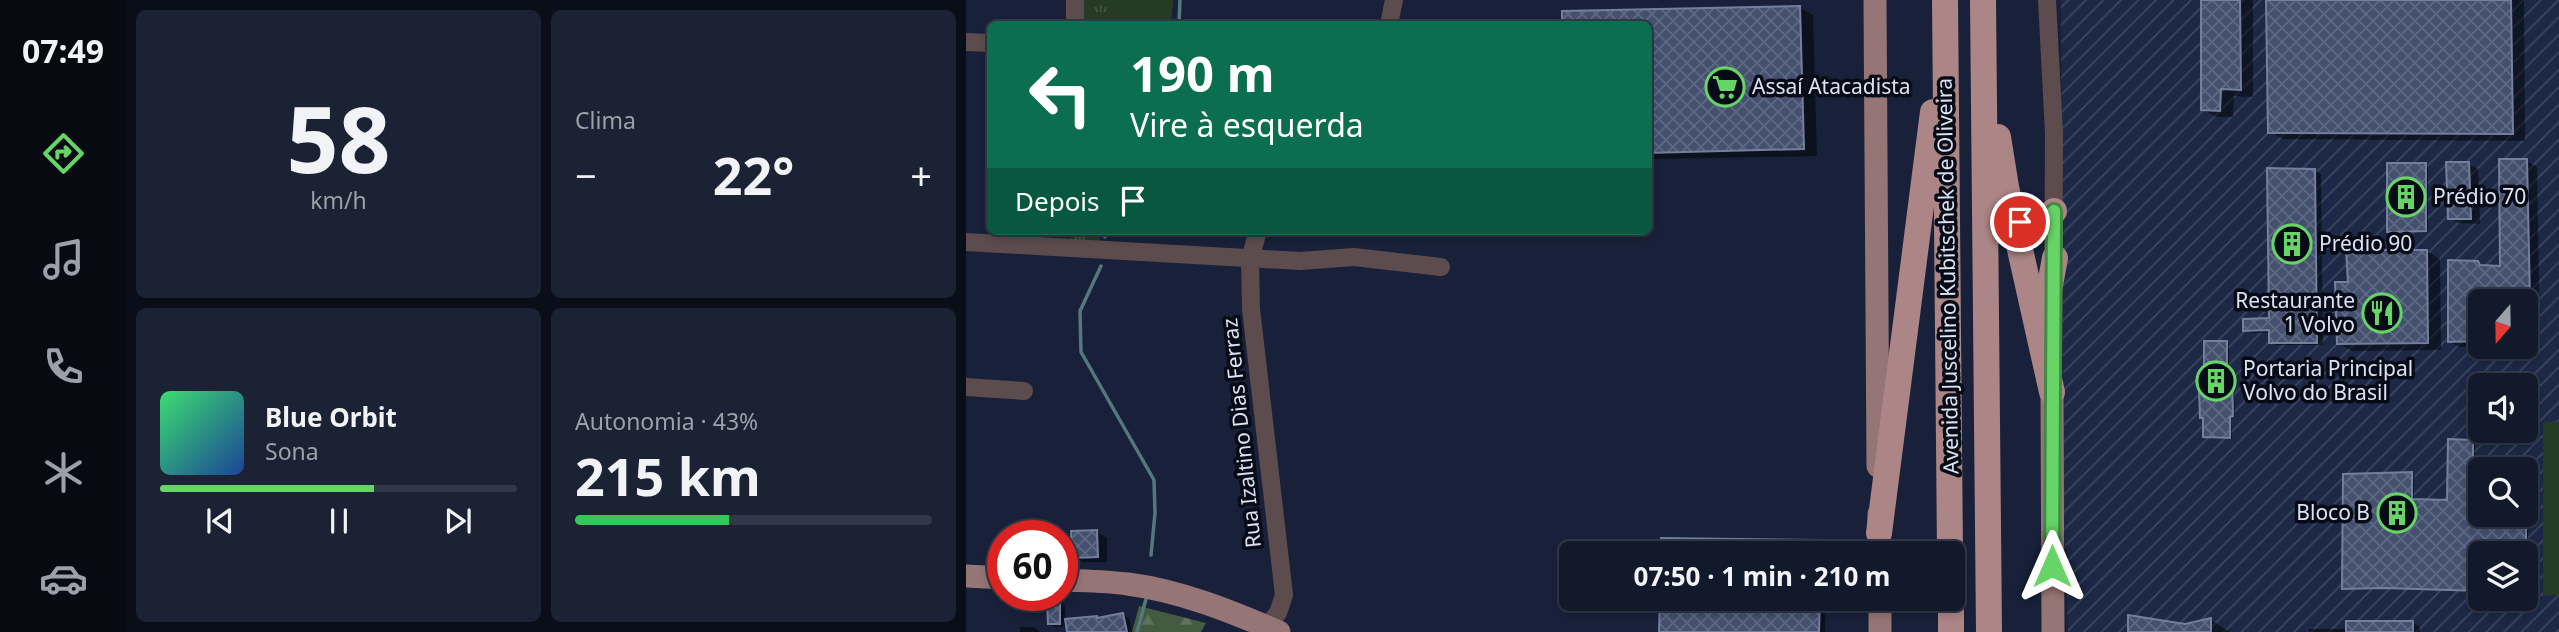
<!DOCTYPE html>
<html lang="pt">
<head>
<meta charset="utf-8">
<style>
  body { margin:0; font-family:"Noto Sans",sans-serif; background:#1b2233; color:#f1f3f6; height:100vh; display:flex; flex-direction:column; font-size:26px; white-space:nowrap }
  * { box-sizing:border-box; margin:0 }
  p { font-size:23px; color:#9ca0a9 }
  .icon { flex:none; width:38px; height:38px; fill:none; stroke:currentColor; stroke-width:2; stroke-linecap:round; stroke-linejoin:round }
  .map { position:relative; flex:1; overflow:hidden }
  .panel { display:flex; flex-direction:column; gap:10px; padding:10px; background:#0a0e18; width:840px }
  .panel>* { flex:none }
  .top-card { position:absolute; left:21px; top:21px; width:665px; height:214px; border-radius:10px; box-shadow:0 4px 10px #0003,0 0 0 2px #313847; background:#0b6e4f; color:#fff; overflow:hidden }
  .needle { width:46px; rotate:200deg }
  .buttons { position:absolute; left:1502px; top:289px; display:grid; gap:14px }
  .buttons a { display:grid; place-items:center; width:70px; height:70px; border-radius:10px; background:#12192b; box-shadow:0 4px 10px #0003,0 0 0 2px #313847; font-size:35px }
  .speed { position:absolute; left:21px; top:520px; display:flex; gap:14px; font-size:35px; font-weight:700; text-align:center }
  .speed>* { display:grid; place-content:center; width:91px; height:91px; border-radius:50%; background:#12192b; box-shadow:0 4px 10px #0003,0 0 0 2px #313847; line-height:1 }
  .speed .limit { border:10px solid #d22; background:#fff; color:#111 }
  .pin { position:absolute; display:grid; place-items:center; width:60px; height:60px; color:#fff; margin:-30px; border:4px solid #fff; border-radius:50%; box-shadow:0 2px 7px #0007 }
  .me { position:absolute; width:77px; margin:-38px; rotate:0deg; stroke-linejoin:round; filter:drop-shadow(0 0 5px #0008) }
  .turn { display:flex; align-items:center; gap:24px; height:147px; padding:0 28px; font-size:32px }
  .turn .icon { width:91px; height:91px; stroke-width:2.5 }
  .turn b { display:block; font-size:49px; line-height:60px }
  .then { display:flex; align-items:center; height:66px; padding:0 28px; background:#0003; gap:14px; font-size:26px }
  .big { font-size:52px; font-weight:700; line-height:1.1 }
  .panel .widget { flex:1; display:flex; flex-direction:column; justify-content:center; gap:10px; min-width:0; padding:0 24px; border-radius:10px; background:#1b2233 }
  .panel .dial { align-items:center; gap:0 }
  .dial b { font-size:91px; line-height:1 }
  .song { display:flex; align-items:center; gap:21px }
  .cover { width:84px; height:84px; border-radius:10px; background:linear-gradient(135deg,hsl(140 70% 55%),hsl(220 70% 35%)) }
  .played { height:7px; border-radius:4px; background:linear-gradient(90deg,#66d467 60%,#313847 60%) }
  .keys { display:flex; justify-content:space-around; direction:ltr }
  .heat { display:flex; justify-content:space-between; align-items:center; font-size:38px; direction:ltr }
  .charge { height:10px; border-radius:5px; background:linear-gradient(90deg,#34c759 43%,#313847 0) }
  .panel .tiles { flex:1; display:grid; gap:10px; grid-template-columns:repeat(2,1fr) }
  .trip { position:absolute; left:593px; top:541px; width:406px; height:70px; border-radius:10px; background:#12192b; box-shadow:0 4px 10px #0003,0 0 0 2px #313847; font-weight:700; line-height:70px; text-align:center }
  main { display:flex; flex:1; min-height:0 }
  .dock { display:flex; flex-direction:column; width:126px; justify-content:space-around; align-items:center; background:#070a11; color:#9ca0a9 }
  .dock .icon { width:49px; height:49px }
  .dock .selected { color:#66d467 }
  .dock b { font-size:32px; color:#f1f3f6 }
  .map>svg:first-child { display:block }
</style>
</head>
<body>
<main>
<nav class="dock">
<b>07:49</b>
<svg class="icon selected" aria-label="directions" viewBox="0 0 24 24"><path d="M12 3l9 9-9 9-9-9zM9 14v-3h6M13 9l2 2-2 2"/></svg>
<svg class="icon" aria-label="music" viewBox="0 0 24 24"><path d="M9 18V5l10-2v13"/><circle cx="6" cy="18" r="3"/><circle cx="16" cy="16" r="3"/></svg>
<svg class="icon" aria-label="phone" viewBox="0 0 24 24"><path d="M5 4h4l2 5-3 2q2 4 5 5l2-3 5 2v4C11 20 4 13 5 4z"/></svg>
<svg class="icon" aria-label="climate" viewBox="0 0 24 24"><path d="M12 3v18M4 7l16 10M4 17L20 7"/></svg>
<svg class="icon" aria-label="car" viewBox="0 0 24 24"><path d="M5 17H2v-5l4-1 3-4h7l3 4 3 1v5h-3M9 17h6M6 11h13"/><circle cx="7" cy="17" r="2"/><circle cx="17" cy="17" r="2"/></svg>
</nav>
<section class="panel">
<div class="tiles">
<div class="widget dial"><b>58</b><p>km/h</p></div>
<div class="widget"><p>Clima</p>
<div class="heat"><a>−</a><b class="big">22°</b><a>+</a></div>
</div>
<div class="widget">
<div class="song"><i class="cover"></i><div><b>Blue Orbit</b><p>Sona</p></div></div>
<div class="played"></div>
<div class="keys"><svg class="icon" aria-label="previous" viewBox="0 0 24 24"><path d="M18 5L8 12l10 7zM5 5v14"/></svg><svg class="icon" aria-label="pause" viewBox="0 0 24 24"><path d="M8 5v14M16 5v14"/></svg><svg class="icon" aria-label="next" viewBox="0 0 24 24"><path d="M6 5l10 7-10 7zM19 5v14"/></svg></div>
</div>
<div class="widget"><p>Autonomia · 43%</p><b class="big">215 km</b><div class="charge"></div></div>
</div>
</section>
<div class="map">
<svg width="1593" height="632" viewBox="0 0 1593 632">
  <defs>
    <pattern id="industrial-furrows" width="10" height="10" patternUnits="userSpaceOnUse" patternTransform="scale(1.75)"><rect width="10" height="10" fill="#1c2846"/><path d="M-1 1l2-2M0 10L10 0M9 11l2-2" fill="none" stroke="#3c4761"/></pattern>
    <pattern id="forest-firs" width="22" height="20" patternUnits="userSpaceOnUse" patternTransform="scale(1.75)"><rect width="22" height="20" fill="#445b41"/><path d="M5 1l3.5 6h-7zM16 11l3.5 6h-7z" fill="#5e725d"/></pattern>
    <pattern id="park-tufts" width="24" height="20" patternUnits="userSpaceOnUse" patternTransform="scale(1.75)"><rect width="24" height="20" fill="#263b23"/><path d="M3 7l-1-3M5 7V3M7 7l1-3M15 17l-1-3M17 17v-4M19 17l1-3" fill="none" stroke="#455743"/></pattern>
    <pattern id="building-cross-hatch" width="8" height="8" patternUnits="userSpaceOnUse" patternTransform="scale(1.75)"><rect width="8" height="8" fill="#44506e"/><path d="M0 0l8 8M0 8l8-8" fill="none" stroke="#5e6983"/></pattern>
  </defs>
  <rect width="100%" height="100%" fill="#182139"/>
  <path fill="url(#industrial-furrows)" fill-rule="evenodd" d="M 1095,0 L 1593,0 L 1593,422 L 1578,422 L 1577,596 L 1593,595 L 1593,632 L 1102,632 L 1098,514 ZM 1514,301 L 1559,301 L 1559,346 L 1514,346 ZM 1514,385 L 1559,385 L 1559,430 L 1514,430 ZM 1514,469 L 1559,469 L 1559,514 L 1514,514 ZM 1514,553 L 1559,553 L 1559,598 L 1514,598 Z"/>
  <polygon fill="url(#forest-firs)" points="173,606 240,623 235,632 166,632"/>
  <g fill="url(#park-tufts)">
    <polygon points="116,0 207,0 205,24 115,24"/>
    <polygon points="104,231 134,231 133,244 104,242"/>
  </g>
  <g fill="#263b23">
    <polygon points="142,0 199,0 198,24 141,24"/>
    <polygon points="1577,422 1593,422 1593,595 1577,596"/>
  </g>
  <g fill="#0007">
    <polygon points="1236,0 1287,0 1287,97 1268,96 1267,117 1250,117 1237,109"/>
    <polygon points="1302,0 1558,0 1559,141 1317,139 1304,132"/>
    <polygon points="834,8 847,15 851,156 682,159 682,24 598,24 597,13"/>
    <polygon points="1561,161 1571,167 1574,346 1559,346 1559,301 1514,301 1514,346 1557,346 1526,347 1525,356 1518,357 1508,351 1508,346 1493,347 1483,341 1512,262 1520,267 1535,268"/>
    <polygon points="1502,164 1512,169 1514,224 1493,223 1484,218"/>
    <polygon points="1460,165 1462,166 1462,231 1425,232 1423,231"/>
    <polygon points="1349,170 1355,174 1357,345 1311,345 1305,342 1305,333 1285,333 1279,330 1305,320"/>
    <polygon points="1461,251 1474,259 1475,350 1386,351 1373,343 1384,284"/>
    <polygon points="1261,343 1263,344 1263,372 1268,374 1269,417 1265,417 1266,439 1241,438 1239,436 1240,372"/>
    <polygon points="1507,441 1509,443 1509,528 1562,530 1562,572 1559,572 1559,553 1514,553 1422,588 1378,588 1445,474 1448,475 1448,501 1482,502"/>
    <polygon points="131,532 141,538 141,562 117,562 107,557"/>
    <polygon points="854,542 860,545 860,553 697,553"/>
    <polygon points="696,598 860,598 859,632 696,632"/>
    <polygon points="93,602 99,606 100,620 130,618 133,619 157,615 163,618 166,632 102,632 102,626 89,627 83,623"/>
    <polygon points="1245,620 1264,632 1164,632 1219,625"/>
    <polygon points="1447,623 1454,627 1454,632 1343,632 1343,629 1381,629"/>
    <polygon points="54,627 68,627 74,632 54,632"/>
  </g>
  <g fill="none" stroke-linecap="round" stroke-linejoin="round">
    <g stroke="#54787e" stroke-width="3.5">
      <polyline points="213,24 214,0"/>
      <polyline points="139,231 139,237"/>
      <polyline points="135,266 114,311 115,352 188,480 189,513 185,555"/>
      <polyline points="171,632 180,599"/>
    </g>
  </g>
  <g fill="url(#building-cross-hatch)" stroke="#737f9d" stroke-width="2">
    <polygon points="1235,0 1274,0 1275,90 1255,89 1254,111 1235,110"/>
    <polygon points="1300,0 1545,0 1547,134 1302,133"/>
    <polygon points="834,6 838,149 682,153 682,24 596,24 596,11"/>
    <polygon points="1533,159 1561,159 1564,301 1514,301 1514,341 1482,342 1482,260 1512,261 1514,265 1534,266"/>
    <polygon points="1480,162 1503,162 1505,219 1482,219"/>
    <polygon points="1421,163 1460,163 1460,231 1421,232"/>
    <polygon points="1301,168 1349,169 1351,343 1303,343 1303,330 1277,331 1277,319 1303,318"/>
    <polygon points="1380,250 1461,250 1462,343 1371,344 1369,282 1382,282"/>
    <polygon points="1238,341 1261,341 1261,370 1266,370 1267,416 1264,417 1264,438 1237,437 1237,418 1234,418 1233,390 1234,371 1238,370"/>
    <polygon points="1482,439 1507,440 1507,526 1560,527 1560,553 1514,553 1514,591 1418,588 1376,589 1377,474 1446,472 1446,499 1481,500"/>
    <polygon points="131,530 132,557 106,558 105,531"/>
    <polygon points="695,538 854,540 854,553 695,553"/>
    <polygon points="694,598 854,598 853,632 693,632"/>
    <polygon points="81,601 94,601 94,624 82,624"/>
    <polygon points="157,613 161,632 101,632 99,619 131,616 131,618"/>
    <polygon points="1162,615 1219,624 1245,618 1245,632 1162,632"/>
    <rect x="1380" y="621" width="67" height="11"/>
  </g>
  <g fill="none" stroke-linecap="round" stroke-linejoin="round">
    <g stroke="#5c4c4d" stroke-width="18">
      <polyline points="109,0 109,24"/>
      <polyline points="1081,0 1088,133 1087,364"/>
      <polyline points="423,24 428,0"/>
      <polyline points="0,42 24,43"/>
      <polyline points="292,231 284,259 285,309 318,595 312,613 296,632"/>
      <polyline points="0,242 334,261 388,257 475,267"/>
      <polyline points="0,387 58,391"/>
    </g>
    <g stroke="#967576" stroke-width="23">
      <polyline points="909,0 912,466"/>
      <polyline points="1086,392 1087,632"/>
      <polyline points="913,514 913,553"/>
      <polyline points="0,576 37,578"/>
      <path d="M 96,580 C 118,581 140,581 162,584 C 215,591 264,611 313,632"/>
      <polyline points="914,598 914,632"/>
    </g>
    <g stroke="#ac8586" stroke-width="26">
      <polyline points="979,0 984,553"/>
      <polyline points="1017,0 1023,632"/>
      <polyline points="1032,137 1040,187 1086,392"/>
      <path d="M 1046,214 C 1062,230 1073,226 1088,211"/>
      <polyline points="1071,321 1081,301 1089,258"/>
      <polyline points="913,533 967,112"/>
      <polyline points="985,598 985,632"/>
    </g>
  </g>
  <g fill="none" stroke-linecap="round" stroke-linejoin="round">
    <g stroke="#428a43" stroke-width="18">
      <path id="route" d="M 1054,222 C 1069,227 1078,222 1088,211 L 1086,566"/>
    </g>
    <use href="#route" stroke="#66d467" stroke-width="12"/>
  </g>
  <defs>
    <g id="supermarket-ring" transform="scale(2.0125)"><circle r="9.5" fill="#070b16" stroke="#66d467" stroke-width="1.5"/><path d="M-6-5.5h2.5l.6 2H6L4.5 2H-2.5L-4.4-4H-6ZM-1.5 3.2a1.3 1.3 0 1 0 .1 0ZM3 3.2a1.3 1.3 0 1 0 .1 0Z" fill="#66d467"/></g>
    <g id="building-ring" transform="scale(2.0125)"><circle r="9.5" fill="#070b16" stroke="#66d467" stroke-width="1.5"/><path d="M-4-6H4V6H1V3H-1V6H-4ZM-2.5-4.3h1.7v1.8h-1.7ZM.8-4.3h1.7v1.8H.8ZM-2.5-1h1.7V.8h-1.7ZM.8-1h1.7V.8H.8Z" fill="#66d467"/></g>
    <g id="restaurant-ring" transform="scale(2.0125)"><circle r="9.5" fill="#070b16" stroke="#66d467" stroke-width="1.5"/><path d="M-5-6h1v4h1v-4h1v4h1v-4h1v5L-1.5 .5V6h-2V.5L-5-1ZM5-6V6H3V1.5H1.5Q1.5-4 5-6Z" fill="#66d467"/></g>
  </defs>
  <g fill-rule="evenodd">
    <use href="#supermarket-ring" x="759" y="87"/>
    <use href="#building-ring" x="1440" y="197"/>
    <use href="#building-ring" x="1326" y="244"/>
    <use href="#restaurant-ring" x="1416" y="313"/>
    <use href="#building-ring" x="1250" y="381"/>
    <use href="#building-ring" x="1431" y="513"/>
  </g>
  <g text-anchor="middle" stroke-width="7" stroke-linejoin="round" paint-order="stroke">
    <g font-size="21" fill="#dbe2f3" stroke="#070b16" text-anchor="start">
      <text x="786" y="94">Assaí Atacadista</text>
      <text x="1467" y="204">Prédio 70</text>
      <text x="1353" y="251">Prédio 90</text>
      <text x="1389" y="308" text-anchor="end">Restaurante<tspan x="1389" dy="24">1 Volvo</tspan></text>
      <text x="1277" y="376">Portaria Principal<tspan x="1277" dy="24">Volvo do Brasil</tspan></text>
      <text x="1404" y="520" text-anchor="end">Bloco B</text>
    </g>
    <g font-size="21" fill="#dbe2f3" stroke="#070b16">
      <text transform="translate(982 276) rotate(-91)" y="7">Avenida Juscelino Kubitschek de Oliveira</text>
      <text transform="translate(276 433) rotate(-96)" y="7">Rua Izaltino Dias Ferraz</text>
    </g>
  </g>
</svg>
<div class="buttons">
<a><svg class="needle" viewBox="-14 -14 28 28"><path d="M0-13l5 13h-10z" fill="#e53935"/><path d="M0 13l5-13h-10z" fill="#9ca0a9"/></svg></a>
<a><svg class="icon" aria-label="sound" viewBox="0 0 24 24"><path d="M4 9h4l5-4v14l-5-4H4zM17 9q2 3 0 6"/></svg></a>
<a><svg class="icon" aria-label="search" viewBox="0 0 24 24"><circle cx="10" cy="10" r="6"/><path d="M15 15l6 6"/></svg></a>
<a><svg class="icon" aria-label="layers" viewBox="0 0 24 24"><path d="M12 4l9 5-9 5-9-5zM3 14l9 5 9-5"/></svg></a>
</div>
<div class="speed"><div class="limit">60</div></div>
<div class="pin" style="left:1054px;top:222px;background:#d93025"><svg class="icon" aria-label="arrive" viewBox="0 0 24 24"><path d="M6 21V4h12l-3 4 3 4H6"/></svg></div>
<svg class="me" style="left:1086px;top:566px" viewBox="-20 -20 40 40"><path d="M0-17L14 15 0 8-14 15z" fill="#66d467" stroke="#fff" stroke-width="4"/></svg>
<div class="trip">07:50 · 1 min · 210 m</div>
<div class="top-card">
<div class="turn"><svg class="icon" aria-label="left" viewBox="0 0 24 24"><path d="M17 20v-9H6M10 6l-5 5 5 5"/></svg><div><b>190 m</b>Vire à esquerda</div></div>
<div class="then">Depois<svg class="icon" aria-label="arrive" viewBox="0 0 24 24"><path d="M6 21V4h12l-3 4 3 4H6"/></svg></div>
</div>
</div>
</main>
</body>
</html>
